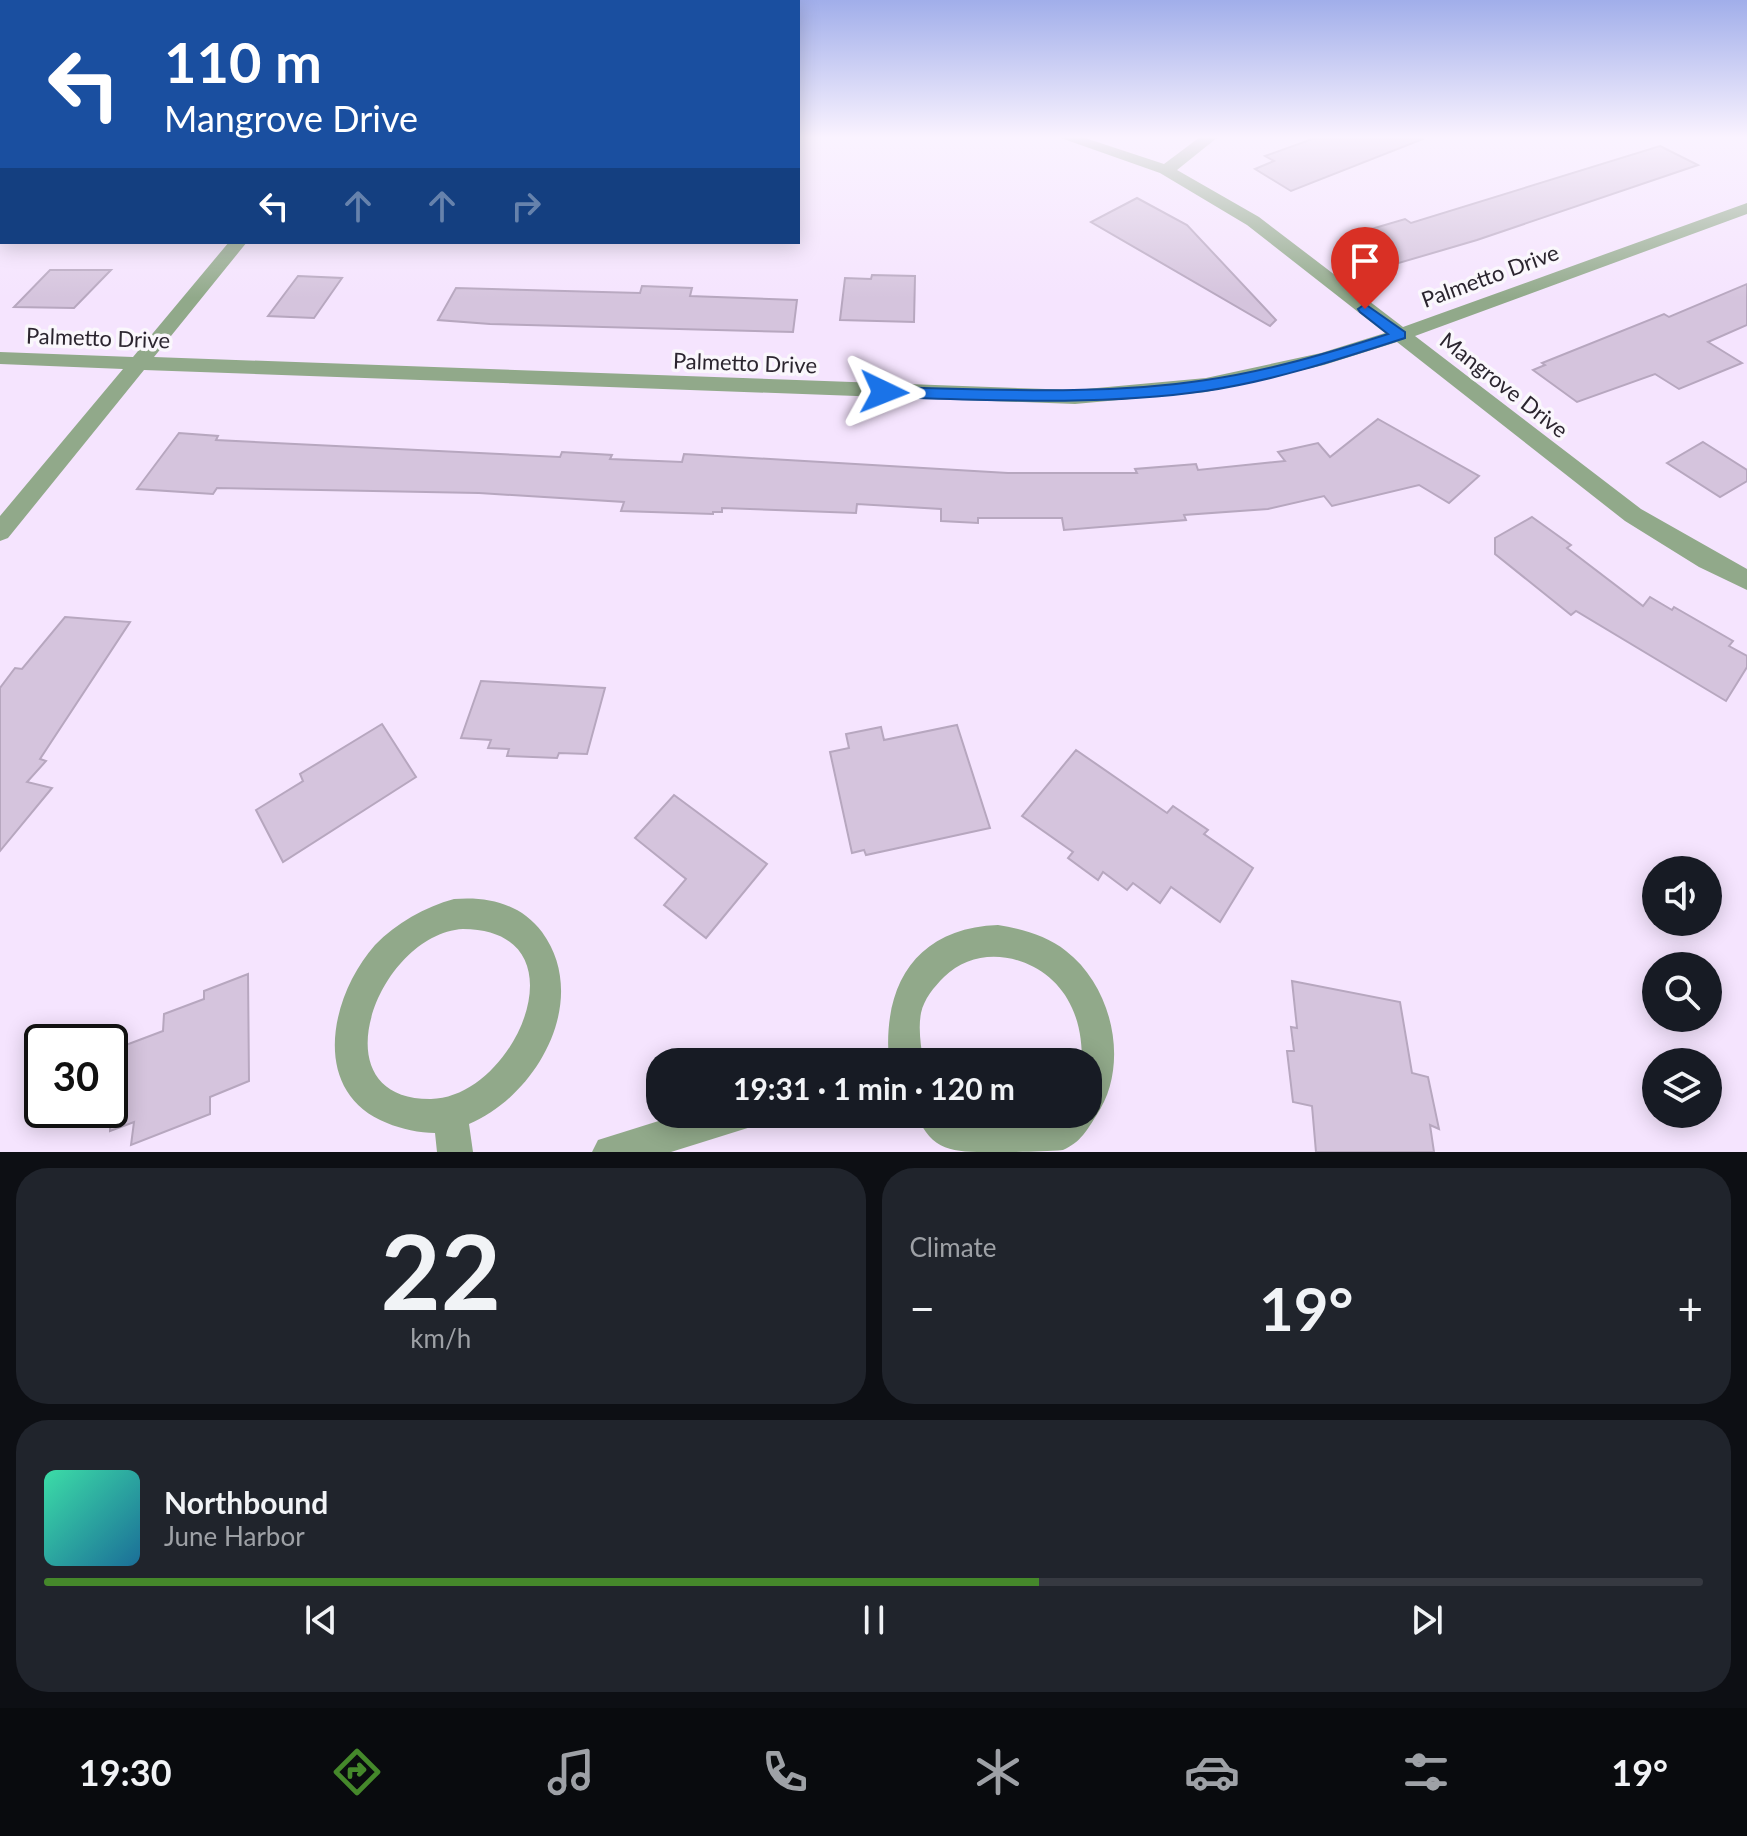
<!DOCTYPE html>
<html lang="en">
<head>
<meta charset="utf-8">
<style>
  body { margin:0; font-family:Lato,sans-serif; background:#20242c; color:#f1f3f6; height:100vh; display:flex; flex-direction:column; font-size:30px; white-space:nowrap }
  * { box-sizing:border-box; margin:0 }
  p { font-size:26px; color:#9ea1a6 }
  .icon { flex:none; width:44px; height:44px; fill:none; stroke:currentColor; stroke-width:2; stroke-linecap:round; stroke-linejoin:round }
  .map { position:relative; height:1152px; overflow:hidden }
  .panel { display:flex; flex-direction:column; gap:16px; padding:16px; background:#0d0f14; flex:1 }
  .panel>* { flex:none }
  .banner { position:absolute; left:0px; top:0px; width:800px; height:244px; box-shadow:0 4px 20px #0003; background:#1a4fa0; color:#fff; overflow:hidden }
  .tools { position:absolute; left:1642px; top:856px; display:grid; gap:16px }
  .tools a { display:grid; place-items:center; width:80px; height:80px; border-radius:50%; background:#171b24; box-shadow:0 4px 20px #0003; font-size:40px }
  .speed { position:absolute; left:24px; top:1024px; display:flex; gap:16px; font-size:40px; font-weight:700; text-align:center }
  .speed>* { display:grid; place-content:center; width:104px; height:104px; border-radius:50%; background:#171b24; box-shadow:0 4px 20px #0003; line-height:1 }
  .speed .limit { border:4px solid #111; border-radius:12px; background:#fff; color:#111 }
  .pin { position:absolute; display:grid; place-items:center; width:68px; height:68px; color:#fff; margin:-82px -34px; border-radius:50% 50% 50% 0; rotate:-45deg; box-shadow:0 0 8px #0007 }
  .pin .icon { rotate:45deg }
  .me { position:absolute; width:88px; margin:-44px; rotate:92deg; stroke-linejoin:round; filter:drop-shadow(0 0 6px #0008) }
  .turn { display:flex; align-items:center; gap:28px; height:168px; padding:0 32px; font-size:36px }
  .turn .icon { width:104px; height:104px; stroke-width:2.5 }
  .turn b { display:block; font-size:56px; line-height:68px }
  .lanes { display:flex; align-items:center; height:76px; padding:0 32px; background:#0003; justify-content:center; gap:40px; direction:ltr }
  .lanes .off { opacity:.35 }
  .big { font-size:60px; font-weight:700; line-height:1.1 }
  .panel .card { flex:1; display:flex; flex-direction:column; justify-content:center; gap:12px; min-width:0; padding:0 28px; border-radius:32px; background:#20242c }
  .panel .dial { align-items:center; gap:0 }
  .dial b { font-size:104px; line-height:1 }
  .song { display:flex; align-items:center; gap:24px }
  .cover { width:96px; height:96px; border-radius:12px; background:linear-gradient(135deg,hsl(160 70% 55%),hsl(200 70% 35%)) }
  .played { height:8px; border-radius:4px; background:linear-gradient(90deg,#45882b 60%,#363941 60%) }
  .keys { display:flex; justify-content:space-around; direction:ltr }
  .heat { display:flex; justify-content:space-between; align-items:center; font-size:44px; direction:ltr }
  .panel .tiles { flex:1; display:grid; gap:16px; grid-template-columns:1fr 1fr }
  .card:last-child { grid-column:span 2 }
  .trip { position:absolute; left:646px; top:1048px; width:456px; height:80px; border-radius:32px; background:#171b24; box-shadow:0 4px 20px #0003; font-weight:700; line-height:80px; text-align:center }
  .dock { display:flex; height:128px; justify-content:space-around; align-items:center; background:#090b0e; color:#9ea1a6 }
  .dock .icon { width:56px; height:56px }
  .dock .current { color:#45882b }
  .dock b { font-size:36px; color:#f1f3f6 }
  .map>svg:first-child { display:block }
</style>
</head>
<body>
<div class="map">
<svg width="1747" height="1152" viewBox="0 0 1747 1152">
  <rect width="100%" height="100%" fill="#f5e4fe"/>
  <g fill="#d5c4dd" stroke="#b7a7bf" stroke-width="2">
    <polygon points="1318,137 1422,137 1423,139 1291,191 1255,169 1274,161 1265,156"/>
    <polygon points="1660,146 1698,165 1477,240 1392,265 1351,235 1405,219 1411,223"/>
    <polygon points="1137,198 1187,225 1276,320 1270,326 1091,222"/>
    <polygon points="50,270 111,270 74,308 14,307"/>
    <polygon points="872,275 915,276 914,322 840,320 845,278 871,279"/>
    <polygon points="298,276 342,278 314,318 268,316"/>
    <polygon points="1747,284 1747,325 1708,342 1742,363 1679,389 1655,374 1577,402 1533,370 1545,365 1542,363 1664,314 1669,317"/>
    <polygon points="642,286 692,288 690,296 797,300 793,332 490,324 438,320 456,288 640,293"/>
    <polygon points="1378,419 1479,476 1449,503 1419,485 1332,506 1324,496 1268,509 1184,515 1186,520 1064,530 1062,518 978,518 978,523 941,521 941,509 857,504 856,513 722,508 722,512 713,512 713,514 621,511 624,502 479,493 217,488 213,494 137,489 179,433 218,436 216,440 560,457 562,452 612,455 610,459 682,462 684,454 1008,473 1137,473 1135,469 1196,464 1198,470 1285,461 1278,452 1318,443 1330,457"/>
    <polygon points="1703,442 1747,470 1747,481 1720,497 1667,463"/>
    <polygon points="1532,517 1571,545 1567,548 1643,606 1650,597 1672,610 1674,607 1733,641 1729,646 1747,656 1747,667 1726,701 1576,611 1571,615 1495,554 1495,538"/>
    <polygon points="65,617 130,622 40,759 46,761 27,782 52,788 0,851 0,688 15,668 22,669"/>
    <polygon points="481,681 605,688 587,754 559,753 557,758 507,756 509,749 488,748 491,740 461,738"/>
    <polygon points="382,724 416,777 283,862 256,810 303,781 300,774"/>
    <polygon points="957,725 990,828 866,855 864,850 852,853 830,752 849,748 846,734 881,727 884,740"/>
    <polygon points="1076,750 1167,813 1173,806 1208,830 1204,834 1253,868 1220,922 1171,887 1160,903 1133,883 1127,890 1103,872 1098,880 1068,858 1073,852 1022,816"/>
    <polygon points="674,795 767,864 706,938 664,905 686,879 635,838"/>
    <polygon points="248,974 249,1081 210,1097 210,1114 131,1145 134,1122 110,1131 110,1051 163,1031 164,1014 204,999 204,991"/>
    <polygon points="1292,981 1400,1002 1412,1073 1428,1077 1439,1129 1430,1125 1434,1152 1316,1152 1312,1106 1293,1102 1287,1051 1294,1051 1291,1027 1297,1028"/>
  </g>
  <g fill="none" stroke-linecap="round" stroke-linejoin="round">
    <g fill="#91a98a" fill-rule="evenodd">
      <polygon points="1058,137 1082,137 1164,164 1200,137 1218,137 1177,170 1259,217 1403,327 1747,203 1747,214 1415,336 1641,509 1747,569 1747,590 1699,567 1625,521 1397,342 1324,365 1206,392 1075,404 144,370 8,538 0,541 0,516 123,369 0,364 0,352 133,357 229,242 247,242 154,357 1075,390 1206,378 1321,353 1385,333 1247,225 1160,173"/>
      <path d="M 454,899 C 488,896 521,904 542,932 C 591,999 538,1095 469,1124 L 473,1152 L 437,1152 L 435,1133 C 420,1133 401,1129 387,1123 C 309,1092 330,996 375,945 C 396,923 425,907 454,899 ZM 463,929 C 588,930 515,1098 431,1099 C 315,1100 378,934 463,929 Z"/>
      <path d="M 998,925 C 1022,929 1047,936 1066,951 C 1114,988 1130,1067 1096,1116 C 1087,1130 1081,1142 1063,1150 C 1044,1152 1011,1152 990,1152 C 953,1152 932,1152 916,1114 L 957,1114 L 971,1124 L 1005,1128 L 1039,1124 L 1057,1114 L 1088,1114 L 1088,1062 L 1082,1062 C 1082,1044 1080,1025 1072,1008 C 1051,959 983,938 944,977 C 934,987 924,999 921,1013 C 918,1029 921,1045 923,1062 L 889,1062 C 882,985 916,928 998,925 Z"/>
      <polygon points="681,1114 759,1114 754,1126 671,1152 592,1152 598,1140"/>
    </g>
  </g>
  <linearGradient id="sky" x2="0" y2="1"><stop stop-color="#a1aeea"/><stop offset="0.46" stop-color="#faf3ff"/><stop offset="1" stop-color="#faf3ff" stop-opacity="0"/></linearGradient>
  <rect width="1747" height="298" fill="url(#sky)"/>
  <path fill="#1a73e8" stroke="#114b97" stroke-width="2" d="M 1365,304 L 1405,332 L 1405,338 C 1340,359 1273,381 1205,391 C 1099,406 991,400 884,397 L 876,392 L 884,387 C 991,389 1099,396 1206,380 C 1268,371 1329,353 1388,334 L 1360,312 L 1358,309 Z"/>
  <g text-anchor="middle" stroke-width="7" stroke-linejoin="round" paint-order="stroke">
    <g font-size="22" fill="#2b252f" stroke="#faf7fc">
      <text transform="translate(1490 276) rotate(-20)" y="8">Palmetto Drive</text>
      <text transform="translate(98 338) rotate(2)" y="8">Palmetto Drive</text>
      <text transform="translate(745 363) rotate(2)" y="8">Palmetto Drive</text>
      <text transform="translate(1504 385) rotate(38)" y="8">Mangrove Drive</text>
    </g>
  </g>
</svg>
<div class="tools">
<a><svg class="icon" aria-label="sound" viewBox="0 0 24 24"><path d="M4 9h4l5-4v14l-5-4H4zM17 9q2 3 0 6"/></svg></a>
<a><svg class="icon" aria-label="search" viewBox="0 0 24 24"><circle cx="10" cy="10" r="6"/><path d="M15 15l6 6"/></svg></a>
<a><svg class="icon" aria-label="layers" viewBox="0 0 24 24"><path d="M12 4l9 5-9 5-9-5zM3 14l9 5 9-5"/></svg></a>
</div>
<div class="speed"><div class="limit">30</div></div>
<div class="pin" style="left:1365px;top:309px;background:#d93025"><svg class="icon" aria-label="arrive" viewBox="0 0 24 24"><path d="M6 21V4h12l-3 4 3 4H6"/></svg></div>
<svg class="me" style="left:884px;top:392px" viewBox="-20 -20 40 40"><path d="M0-17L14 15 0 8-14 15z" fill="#1a73e8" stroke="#fff" stroke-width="4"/></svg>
<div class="trip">19:31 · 1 min · 120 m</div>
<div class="banner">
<div class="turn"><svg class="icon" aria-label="left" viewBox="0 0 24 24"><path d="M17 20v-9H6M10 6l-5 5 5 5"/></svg><div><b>110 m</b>Mangrove Drive</div></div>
<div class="lanes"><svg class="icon" aria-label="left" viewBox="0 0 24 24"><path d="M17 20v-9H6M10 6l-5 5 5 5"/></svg><svg class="icon off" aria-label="ahead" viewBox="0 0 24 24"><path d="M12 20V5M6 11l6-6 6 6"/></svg><svg class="icon off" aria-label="ahead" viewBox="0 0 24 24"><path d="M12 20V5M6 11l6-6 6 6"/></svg><svg class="icon off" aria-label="right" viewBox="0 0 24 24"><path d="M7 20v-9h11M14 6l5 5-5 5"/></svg></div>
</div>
</div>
<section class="panel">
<div class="tiles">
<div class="card dial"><b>22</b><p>km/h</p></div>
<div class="card"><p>Climate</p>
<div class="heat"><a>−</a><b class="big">19°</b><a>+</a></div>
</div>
<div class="card">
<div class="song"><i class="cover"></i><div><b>Northbound</b><p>June Harbor</p></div></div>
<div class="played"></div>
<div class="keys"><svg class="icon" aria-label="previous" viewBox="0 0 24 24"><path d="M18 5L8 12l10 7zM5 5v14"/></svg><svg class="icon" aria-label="pause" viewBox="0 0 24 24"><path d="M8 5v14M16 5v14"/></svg><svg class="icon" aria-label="next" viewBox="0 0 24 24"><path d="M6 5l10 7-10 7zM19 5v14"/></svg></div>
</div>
</div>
</section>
<nav class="dock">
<b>19:30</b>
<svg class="icon current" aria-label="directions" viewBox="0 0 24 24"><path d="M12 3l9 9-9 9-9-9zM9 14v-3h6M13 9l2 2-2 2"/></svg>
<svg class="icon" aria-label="music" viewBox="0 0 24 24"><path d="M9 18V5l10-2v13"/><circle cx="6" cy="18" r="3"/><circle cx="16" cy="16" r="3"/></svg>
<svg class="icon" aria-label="phone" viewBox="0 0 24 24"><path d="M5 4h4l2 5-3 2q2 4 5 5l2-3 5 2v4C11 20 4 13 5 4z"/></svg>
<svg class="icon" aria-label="climate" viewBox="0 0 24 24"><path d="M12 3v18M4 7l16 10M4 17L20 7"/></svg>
<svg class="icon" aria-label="car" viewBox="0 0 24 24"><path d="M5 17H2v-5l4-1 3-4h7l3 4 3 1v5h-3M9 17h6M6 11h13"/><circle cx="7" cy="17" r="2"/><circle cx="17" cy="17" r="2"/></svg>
<svg class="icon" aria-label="filters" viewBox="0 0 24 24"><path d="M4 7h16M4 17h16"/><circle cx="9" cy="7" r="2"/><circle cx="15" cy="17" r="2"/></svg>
<b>19°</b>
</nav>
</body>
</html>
